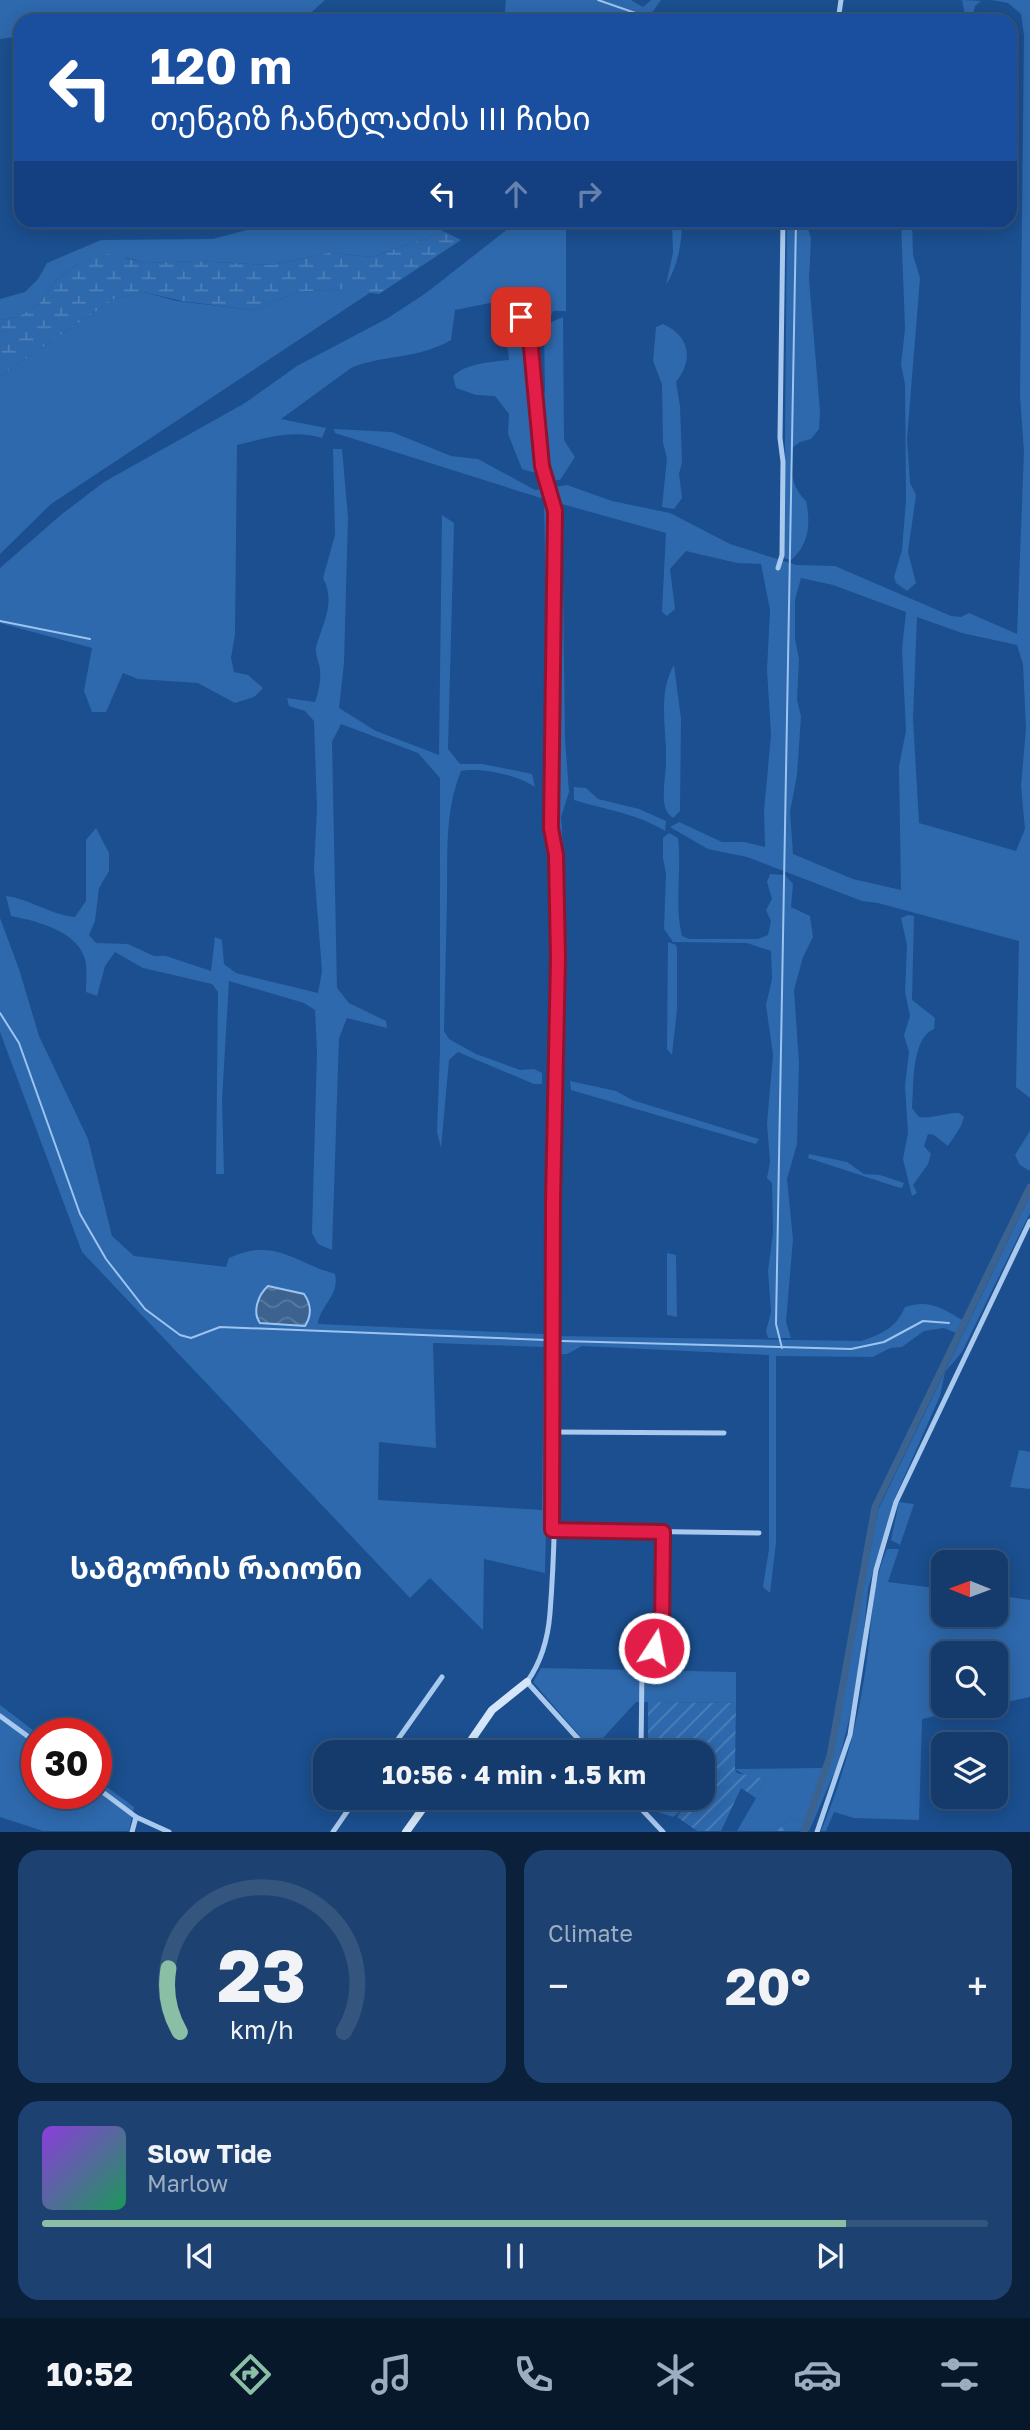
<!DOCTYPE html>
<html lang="en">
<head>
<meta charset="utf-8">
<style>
  body { margin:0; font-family:"Golos Text","Noto Sans Georgian",sans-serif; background:#1d4271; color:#f1f3f6; height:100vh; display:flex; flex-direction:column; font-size:26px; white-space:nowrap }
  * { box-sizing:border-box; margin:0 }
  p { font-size:23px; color:#9dadc1 }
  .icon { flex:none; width:38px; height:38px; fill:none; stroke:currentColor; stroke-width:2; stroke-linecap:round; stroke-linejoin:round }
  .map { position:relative; height:1832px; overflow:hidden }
  .sheet { display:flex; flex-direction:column; gap:18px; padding:18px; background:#0b203b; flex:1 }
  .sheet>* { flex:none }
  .hud { position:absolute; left:14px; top:14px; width:1003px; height:214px; border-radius:21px; box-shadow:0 4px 18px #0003,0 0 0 2px #33557e; background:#1a4fa0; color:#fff; overflow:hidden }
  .needle { width:46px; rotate:271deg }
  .controls { position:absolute; left:931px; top:1550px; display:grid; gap:14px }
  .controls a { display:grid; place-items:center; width:77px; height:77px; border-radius:14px; background:#143b6b; box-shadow:0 4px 18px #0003,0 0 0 2px #33557e; font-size:35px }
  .speed { position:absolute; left:21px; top:1718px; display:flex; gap:14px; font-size:35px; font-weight:700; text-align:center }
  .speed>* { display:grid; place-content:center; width:91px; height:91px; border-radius:50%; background:#143b6b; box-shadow:0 4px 18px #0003,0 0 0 2px #33557e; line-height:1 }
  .speed .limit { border:10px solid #d22; background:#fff; color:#111 }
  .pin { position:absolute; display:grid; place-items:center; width:60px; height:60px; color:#fff; margin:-30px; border-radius:14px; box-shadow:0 4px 10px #0006 }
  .me { position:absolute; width:77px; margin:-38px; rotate:11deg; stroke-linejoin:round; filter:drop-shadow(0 0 5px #0008) }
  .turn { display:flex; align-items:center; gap:24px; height:147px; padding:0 21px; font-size:32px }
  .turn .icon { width:91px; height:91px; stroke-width:2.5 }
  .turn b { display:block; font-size:49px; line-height:60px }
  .lanes { display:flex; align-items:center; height:66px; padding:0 21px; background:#0003; justify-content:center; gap:35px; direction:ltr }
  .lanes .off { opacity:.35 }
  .big { font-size:52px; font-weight:700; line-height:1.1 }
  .sheet .card { flex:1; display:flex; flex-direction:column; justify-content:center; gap:10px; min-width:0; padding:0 24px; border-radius:21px; background:#1d4271 }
  .sheet .dial { align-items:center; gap:0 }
  .dial svg { height:182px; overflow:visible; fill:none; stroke:#33557e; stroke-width:7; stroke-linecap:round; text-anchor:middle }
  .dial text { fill:#f1f3f6; stroke:none }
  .song { display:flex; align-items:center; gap:21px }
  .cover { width:84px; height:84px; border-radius:10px; background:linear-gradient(135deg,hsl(270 70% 55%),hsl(150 70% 35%)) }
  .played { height:7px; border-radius:4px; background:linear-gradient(90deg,#8abfa5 85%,#33557e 85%) }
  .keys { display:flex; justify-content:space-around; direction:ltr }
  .heat { display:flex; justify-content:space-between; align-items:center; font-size:38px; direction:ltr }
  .sheet .tiles { flex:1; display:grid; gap:18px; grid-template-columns:1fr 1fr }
  .card:last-child { grid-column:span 2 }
  .trip { position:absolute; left:313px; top:1740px; width:402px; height:70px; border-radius:21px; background:#143b6b; box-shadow:0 4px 18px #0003,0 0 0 2px #33557e; font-weight:700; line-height:70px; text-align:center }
  .dock { display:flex; height:112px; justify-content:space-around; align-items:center; background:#08182b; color:#9dadc1 }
  .dock .icon { width:49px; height:49px }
  .dock .current { color:#8abfa5 }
  .dock b { font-size:32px; color:#f1f3f6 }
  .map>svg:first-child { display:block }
</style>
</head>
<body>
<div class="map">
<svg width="1030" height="1832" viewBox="0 0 1030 1832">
  <defs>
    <pattern id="forest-firs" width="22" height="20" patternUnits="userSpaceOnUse" patternTransform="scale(1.75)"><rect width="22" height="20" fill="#2e69ad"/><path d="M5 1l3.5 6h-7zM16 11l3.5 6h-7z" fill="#4d80b9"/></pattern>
    <pattern id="wetland-marsh" width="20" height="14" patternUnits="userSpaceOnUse" patternTransform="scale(1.75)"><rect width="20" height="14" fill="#2e69ad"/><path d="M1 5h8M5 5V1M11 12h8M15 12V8" fill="none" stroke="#4d80b9"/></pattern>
    <pattern id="garden-furrows" width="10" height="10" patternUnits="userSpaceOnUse" patternTransform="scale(1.75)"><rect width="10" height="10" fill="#2e69ad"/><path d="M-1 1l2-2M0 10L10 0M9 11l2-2" fill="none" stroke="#4d80b9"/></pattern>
    <pattern id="water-waves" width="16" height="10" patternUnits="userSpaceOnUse" patternTransform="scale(1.75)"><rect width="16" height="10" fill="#3c6290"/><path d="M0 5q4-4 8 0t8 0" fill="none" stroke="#597aa1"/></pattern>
  </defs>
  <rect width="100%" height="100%" fill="#1b4f8f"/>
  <g fill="#2e69ad" fill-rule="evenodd">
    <polygon points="0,0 325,0 302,21 87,21 79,18 75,21 21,21 21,36 0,39"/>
    <polygon points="506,0 631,0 643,7 651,0 661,0 646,21 504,21"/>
    <polygon points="962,0 981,1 975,6 971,21 962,21 965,15"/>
    <path d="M 992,0 L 1030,0 L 1030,1098 L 1016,1087 L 1019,941 L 878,903 L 862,901 L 747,857 L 708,849 L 670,827 L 679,822 L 722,842 L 744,842 L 765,847 L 764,811 L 771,735 L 767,670 L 770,610 L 761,564 L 737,563 L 686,551 L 670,569 L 675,609 L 667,616 L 662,612 L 666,533 L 562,504 L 565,739 L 569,792 L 561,817 L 564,864 L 556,1336 L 861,1341 C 882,1334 896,1328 905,1307 C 929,1299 942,1308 962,1320 L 956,1333 L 944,1328 L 924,1331 L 902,1347 L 890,1348 L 873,1357 L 776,1356 L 776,1543 L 770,1593 L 763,1587 L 769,1549 L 769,1355 L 582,1346 L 567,1354 L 550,1354 L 545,1573 L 484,1559 L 483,1630 L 430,1578 L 410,1598 L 82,1252 L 0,1032 L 0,918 L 19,969 L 39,1036 L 88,1139 L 112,1236 L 134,1256 L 226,1267 L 229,1258 C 274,1237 294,1262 335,1274 C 340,1296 320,1305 318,1324 L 544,1334 L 551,868 L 544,499 L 335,433 L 334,429 L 392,432 L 451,456 L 478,459 L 535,490 L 567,485 L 612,501 L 670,513 L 730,544 L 796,565 L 835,566 L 951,616 L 961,617 L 969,613 L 1017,634 L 1024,452 L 1020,396 L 1024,35 L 1021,14 L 1008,3 ZM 801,578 L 833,585 L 906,612 L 902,649 L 906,731 L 899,766 L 901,890 L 853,879 L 793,854 L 790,812 L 797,775 L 801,716 L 797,700 L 799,659 L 795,639 L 795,600 ZM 917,617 L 962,633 L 1017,645 L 1023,664 L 1026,728 L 1021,786 L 1025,829 L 1016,851 L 919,823 L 913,718 ZM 268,1286 L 304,1294 L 305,1326 L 260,1323 C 258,1308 255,1297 268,1286 ZM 433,1343 L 544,1347 L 542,1510 L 378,1500 L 379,1442 L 436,1448 Z"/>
    <path d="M 284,220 C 331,221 404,211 445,232 L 372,257 L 329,253 L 271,265 L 195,261 L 145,263 L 127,258 L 92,260 L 78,264 L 56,280 L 39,304 L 18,317 L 0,320 L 0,299 L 25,292 L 38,279 L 47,263 L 101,240 L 213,239 Z"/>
    <path d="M 518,221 L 566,221 L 566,311 L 553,311 L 549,321 L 533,329 L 505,300 L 455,310 L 451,340 C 417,360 384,354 351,368 L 281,419 L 326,428 L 322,438 C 293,429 265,438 237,445 L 235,634 L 231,658 L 234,672 L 248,675 L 263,688 L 254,697 L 235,703 L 198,683 L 138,679 L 123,673 L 106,712 L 92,712 L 84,691 L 92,648 L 0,623 L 0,568 L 62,514 L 104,482 L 245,403 L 297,366 L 388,318 L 426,293 Z"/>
    <path d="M 672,221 L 682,221 C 682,243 678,266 666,285 L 673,253 Z"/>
    <path d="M 787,221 L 806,221 L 811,239 L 809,279 L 820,411 L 819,429 L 811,439 L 800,442 L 791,449 C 790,469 791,487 806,501 C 811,523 809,545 791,560 L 784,558 Z"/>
    <polygon points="901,221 912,221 913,255 920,278 907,439 910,483 916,495 908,552 916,583 907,591 896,583 894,577 902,550 906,500 905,384 901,365 905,329"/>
    <polygon points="341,289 371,292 51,504 0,554 0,376 114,299 143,292 177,301 253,310 298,292"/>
    <path d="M 498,307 C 513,316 522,346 541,362 L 542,398 L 545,392 L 544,332 L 547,324 L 563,317 L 564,440 L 575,457 L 560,480 L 543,481 L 539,474 L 522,469 L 508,434 L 509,414 L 495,396 L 476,395 L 456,388 L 453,376 C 467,363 491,362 509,360 C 509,341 495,326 498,307 Z"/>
    <path d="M 663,324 C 690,336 694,360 676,382 L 680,406 L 682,462 L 679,474 L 682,498 L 674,509 L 662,507 L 667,458 L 663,443 L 662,384 L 653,361 L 656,327 Z"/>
    <path d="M 333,449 L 342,449 L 348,517 L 344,663 L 339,708 L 376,731 L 439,755 L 442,515 L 454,523 L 448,749 L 460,764 L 483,764 L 532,774 L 535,787 C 518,775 481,767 461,771 C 444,813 448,855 447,900 C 446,943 445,987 444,1031 L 449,1039 L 476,1054 L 520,1070 L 534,1069 L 542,1073 L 542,1084 L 534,1084 L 458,1052 L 449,1060 L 441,1148 L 437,1132 L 440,1052 L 440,778 L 418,753 L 341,724 L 332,742 L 337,988 L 349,1003 L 386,1021 L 387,1028 L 347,1018 L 339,1038 L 332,1250 L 318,1244 L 312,1233 L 317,1051 L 315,1010 L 304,1003 L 229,981 L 222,1100 L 224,1174 L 216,1174 L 218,992 L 212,984 L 143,968 L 115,952 L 105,966 L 97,996 L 86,992 C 86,983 87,973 86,964 C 82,932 37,921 11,916 L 6,896 C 31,899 50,915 75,917 L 86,901 L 86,840 L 96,828 L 109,853 L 109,871 L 99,888 L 95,921 L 89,935 L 96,943 L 128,944 L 154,956 L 166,956 L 211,971 L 215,937 L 222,940 L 224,964 L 236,973 L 318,993 L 322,971 L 314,869 L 317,808 L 314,721 L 305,711 L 289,706 L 287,698 L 315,702 C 319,691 321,680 320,669 C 319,662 315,654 316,647 C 323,623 336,602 323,578 L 335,535 Z"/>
    <path d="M 674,665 L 681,719 L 680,811 L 673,818 C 670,815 667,813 666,810 C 661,797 666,775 666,761 C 667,730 657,694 674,665 Z"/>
    <path d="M 574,787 L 586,788 L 598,799 L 639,809 L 666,821 L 665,831 C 636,813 606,810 574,800 Z"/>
    <path d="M 669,833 L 678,838 C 682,871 674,904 682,936 L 689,939 L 758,939 L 768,935 L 771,921 L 766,910 L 772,899 L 767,882 L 770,874 L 785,875 L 793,884 L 791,907 L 810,916 L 813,937 L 803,957 L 794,990 L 799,1063 L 797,1144 L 787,1179 L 793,1239 L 786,1322 L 791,1338 L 768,1338 L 766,1331 L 771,1312 L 768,1271 L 773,1233 L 772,1183 L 767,1178 L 770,1162 L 767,1124 L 773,1055 L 766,1005 L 772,979 L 771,951 L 747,943 L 673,942 L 664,929 L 666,874 L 663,858 L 663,838 Z"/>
    <path d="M 908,915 L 914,916 L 912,1000 L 935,1018 L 934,1029 C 911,1038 914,1086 912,1108 L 919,1117 C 934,1119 945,1112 959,1113 L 964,1117 L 961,1126 L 948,1146 L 934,1135 L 928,1134 L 924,1146 L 931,1154 L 928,1164 L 913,1185 L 917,1193 L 912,1196 L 903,1159 L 908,1133 L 905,1086 L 909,1052 L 904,1035 L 910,1016 L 905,992 L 907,945 L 901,918 Z"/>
    <polygon points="668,942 676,945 677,950 677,1009 672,1055 667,1049"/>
    <polygon points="570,1081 616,1091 632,1100 759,1139 756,1144 571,1090"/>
    <polygon points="1030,1131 1030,1171 1020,1165 1015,1155"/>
    <polygon points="809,1154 847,1162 864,1174 880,1175 904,1183 902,1188 897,1187 808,1158"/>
    <polygon points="1030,1195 1030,1213 962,1352 945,1372 940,1396 894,1500 868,1589 861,1661 849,1720 838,1764 809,1831 805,1832 832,1757 878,1510"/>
    <polygon points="667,1253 676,1255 677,1317 667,1315"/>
    <polygon points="1019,1450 1030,1452 1030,1489 1010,1487"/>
    <polygon points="899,1502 914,1504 900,1545 891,1540"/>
    <path d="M 887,1549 L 899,1549 L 888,1582 L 943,1589 L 943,1615 L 996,1615 L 996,1595 L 1030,1600 L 1030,1697 L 996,1704 L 996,1654 L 943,1654 L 943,1706 L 982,1706 L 922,1719 L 919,1820 L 854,1818 L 834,1812 L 826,1831 L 821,1831 C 843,1778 858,1723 866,1666 C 872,1628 871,1585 887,1549 Z"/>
    <polygon points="541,1668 736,1672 736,1703 636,1702 592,1750 533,1682"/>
    <polygon points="0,1705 38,1734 37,1794 96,1794 96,1779 134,1807 129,1831 43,1831 0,1817"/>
    <polygon points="823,1768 804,1827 800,1821 790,1818 777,1831 737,1831 763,1786 735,1769"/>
    <polygon points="635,1797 669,1797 682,1810 673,1817 646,1808"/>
  </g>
  <polygon fill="url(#forest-firs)" points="790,1818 800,1821 804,1827 801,1831 777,1831"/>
  <polygon fill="url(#wetland-marsh)" points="445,232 461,240 379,294 341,289 298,292 253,310 182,301 143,292 114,299 0,376 0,320 18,317 39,304 56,280 78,264 108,254 145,263 195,261 271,265 329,253 372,257"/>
  <polygon fill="url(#garden-furrows)" points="648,1702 736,1703 735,1769 737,1773 762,1778 763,1786 756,1798 741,1788 721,1831 697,1831 677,1817 682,1810 669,1797 704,1797 704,1752 648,1752"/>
  <path fill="url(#water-waves)" stroke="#9cc4f0" stroke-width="2" d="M 268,1286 L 304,1294 C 311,1304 312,1315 305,1326 L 260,1323 C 252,1312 258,1295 268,1286 Z"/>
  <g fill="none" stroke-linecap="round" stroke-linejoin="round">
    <g stroke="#9cc4f0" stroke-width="2">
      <polyline points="598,0 647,17"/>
      <polyline points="0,621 90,639"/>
      <polyline points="0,1013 19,1043 80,1214 106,1259 145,1309 180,1335 191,1338 220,1327 546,1340"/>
      <polyline points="562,1341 851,1349 884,1342 923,1321 949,1323"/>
      <polyline points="782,1348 776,1324 796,220"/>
    </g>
    <polyline stroke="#3c6290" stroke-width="7" points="804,1832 830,1756 875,1507 1030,1187"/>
    <g stroke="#a9c9ee" stroke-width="5">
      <polyline points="838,21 841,0"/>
      <path d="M 512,293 L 513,302 L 530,337 L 537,384 L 538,445 L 555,511 L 551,828 C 556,855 554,880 556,907 C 560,1001 554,1095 553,1188 C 551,1329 561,1472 550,1613 C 548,1639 542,1661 527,1682 L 590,1752"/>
      <polyline points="778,568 782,555 783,462 780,438 783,220"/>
      <polyline points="553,1432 724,1433"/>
      <polyline points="552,1530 759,1533"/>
      <polyline points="0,1716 37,1743"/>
      <polyline points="389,1752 442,1677"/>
      <polyline points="641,1752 642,1667 662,1630 663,1532"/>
      <polyline points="96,1787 136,1817 169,1832"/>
      <polyline points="630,1797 663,1832"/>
      <polyline points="132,1832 136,1817"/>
      <polyline points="333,1832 357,1797"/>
      <polyline points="817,1832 850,1735 876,1570 896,1502 1030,1221"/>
    </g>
    <g stroke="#d6e6fa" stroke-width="8">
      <polyline points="463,1752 492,1710 527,1682"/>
      <polyline points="406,1832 431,1797"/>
    </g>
  </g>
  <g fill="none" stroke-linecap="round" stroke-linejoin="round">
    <g stroke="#92132f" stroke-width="18">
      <polyline id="route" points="521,317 530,337 542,466 555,511 551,828 556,855 558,958 553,1201 552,1530 663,1532 662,1630 654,1648"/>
    </g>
    <use href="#route" stroke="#e11d48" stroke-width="12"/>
  </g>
  <g text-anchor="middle" stroke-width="7" stroke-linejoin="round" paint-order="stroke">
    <g font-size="30" font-weight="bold" fill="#fff" stroke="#1b4f8f">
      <text x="216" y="1579">სამგორის რაიონი</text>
    </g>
  </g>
</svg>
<div class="controls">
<a><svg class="needle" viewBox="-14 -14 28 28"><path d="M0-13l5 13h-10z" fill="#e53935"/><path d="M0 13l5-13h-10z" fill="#9dadc1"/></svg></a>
<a><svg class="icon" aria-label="search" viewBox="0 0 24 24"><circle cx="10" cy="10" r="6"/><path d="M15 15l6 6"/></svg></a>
<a><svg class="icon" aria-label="layers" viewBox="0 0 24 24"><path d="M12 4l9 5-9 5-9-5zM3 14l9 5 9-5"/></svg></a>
</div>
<div class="speed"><div class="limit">30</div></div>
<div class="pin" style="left:521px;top:317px;background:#d93025"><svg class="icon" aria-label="arrive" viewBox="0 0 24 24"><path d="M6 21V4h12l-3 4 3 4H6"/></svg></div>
<svg class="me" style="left:654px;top:1648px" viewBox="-20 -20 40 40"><circle r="17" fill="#e11d48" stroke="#fff" stroke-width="3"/><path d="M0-11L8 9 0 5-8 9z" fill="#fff"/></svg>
<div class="trip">10:56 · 4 min · 1.5 km</div>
<div class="hud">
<div class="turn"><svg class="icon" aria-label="left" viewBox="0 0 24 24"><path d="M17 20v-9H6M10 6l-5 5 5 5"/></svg><div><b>120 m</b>თენგიზ ჩანტლაძის III ჩიხი</div></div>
<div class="lanes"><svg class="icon" aria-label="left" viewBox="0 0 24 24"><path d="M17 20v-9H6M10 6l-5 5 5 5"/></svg><svg class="icon off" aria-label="ahead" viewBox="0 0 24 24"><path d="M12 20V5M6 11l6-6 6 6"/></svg><svg class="icon off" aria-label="right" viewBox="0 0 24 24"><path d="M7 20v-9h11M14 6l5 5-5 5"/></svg></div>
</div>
</div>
<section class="sheet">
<div class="tiles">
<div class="card dial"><svg viewBox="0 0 100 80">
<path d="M14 69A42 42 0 1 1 86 69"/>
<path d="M14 69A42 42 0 0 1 9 41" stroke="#8abfa5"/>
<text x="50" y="56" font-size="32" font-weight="700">23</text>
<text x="50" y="72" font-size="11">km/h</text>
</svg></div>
<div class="card"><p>Climate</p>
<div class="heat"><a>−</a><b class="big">20°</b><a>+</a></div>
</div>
<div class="card">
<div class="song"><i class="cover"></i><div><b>Slow Tide</b><p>Marlow</p></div></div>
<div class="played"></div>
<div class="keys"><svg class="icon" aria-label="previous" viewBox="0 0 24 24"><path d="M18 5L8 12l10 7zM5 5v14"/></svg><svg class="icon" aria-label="pause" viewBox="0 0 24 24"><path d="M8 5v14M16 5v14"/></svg><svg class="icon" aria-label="next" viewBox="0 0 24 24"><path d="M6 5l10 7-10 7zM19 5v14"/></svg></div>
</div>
</div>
</section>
<nav class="dock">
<b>10:52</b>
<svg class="icon current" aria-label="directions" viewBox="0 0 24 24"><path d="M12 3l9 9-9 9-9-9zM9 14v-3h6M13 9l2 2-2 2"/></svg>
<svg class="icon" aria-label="music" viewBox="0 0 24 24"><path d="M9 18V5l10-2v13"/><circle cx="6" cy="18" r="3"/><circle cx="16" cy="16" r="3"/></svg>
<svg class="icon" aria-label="phone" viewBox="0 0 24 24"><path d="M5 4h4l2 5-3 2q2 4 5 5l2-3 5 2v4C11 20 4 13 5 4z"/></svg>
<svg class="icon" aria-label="climate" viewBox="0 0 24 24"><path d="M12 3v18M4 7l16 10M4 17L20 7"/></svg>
<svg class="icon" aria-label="car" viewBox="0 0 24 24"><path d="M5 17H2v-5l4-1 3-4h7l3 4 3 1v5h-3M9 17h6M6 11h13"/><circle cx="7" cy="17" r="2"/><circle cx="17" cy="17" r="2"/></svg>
<svg class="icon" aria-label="filters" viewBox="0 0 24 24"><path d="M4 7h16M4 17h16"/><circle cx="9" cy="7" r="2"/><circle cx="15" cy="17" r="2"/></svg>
</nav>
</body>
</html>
